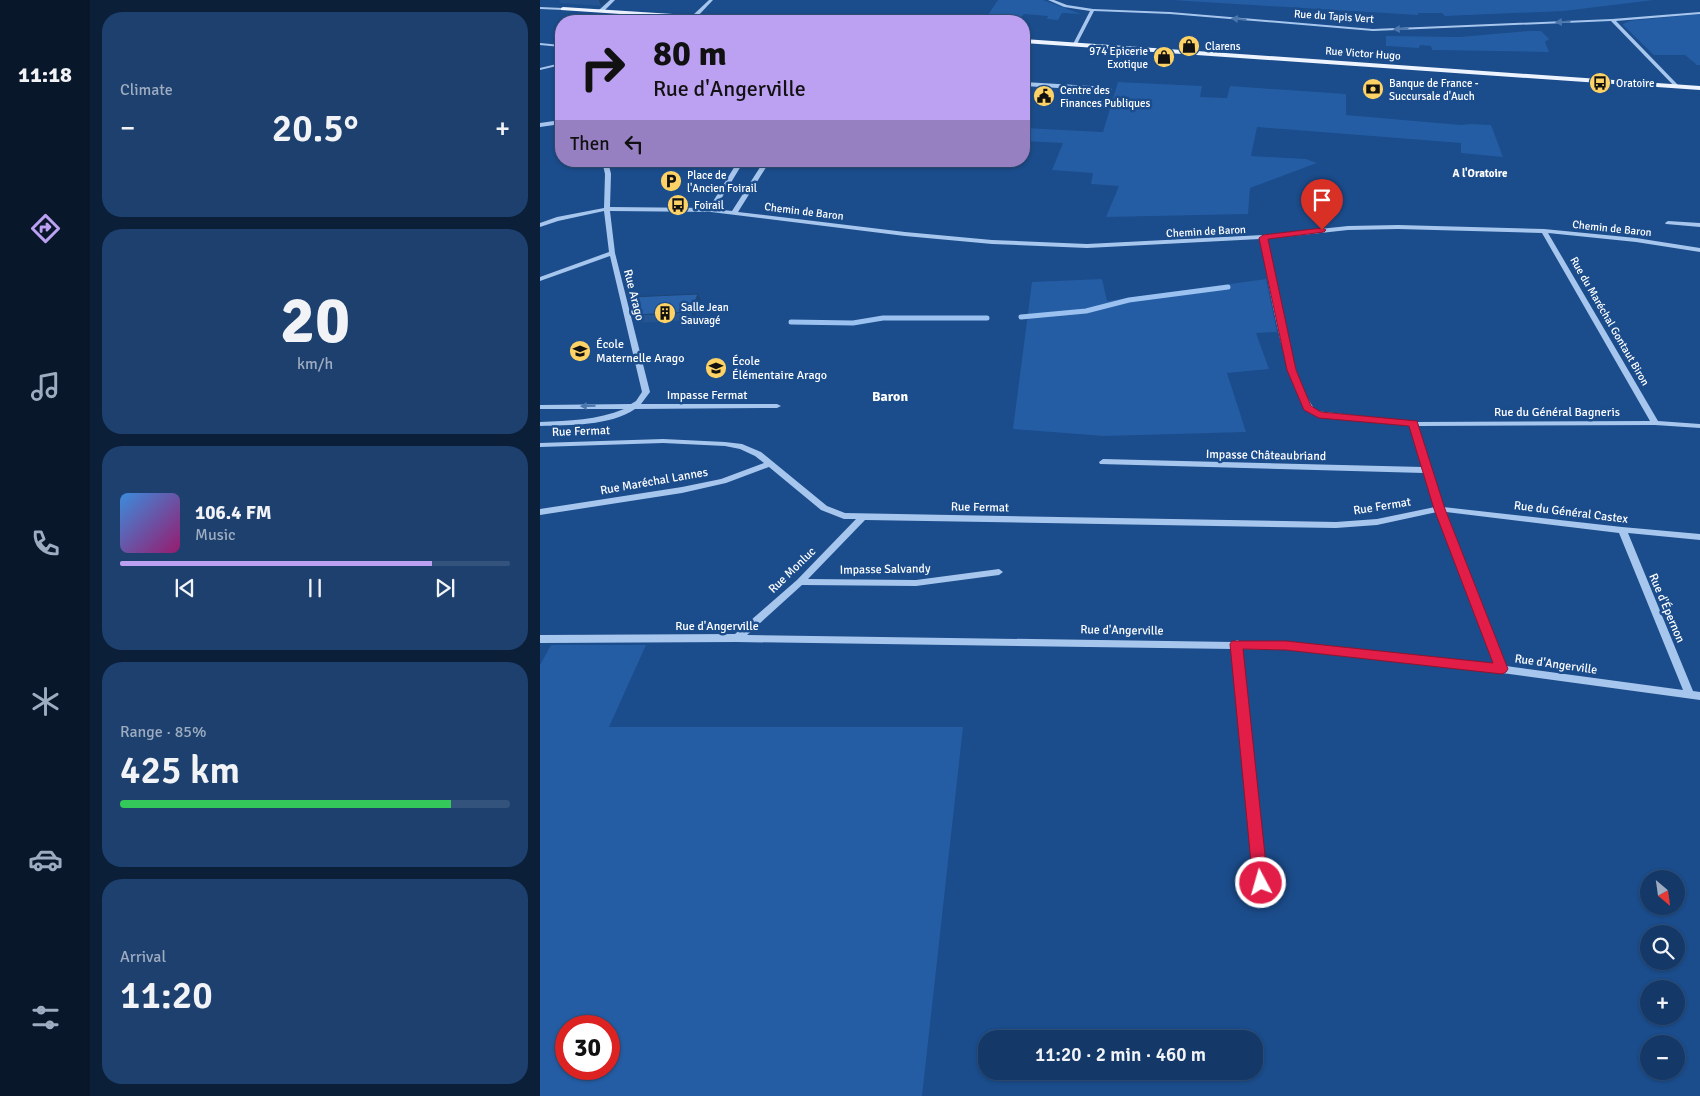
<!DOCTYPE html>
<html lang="en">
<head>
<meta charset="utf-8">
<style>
  body { margin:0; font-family:Signika,sans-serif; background:#1d406e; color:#f1f3f6; height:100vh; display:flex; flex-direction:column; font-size:19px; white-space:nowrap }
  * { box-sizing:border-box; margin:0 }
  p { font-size:16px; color:#9dacc0 }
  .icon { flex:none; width:28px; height:28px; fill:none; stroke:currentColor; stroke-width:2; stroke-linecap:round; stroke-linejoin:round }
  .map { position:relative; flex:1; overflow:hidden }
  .drawer { display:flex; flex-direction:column; gap:12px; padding:12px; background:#0b1f39; width:450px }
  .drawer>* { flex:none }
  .guide { position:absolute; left:15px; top:15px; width:475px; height:152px; border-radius:20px; box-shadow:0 1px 4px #0004,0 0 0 1px #33537c; background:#bca0f2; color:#111; overflow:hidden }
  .needle { width:32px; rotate:151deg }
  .fabs { position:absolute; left:1100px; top:870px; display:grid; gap:10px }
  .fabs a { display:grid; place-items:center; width:45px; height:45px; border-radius:50%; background:#143968; box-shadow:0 1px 4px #0004,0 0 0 1px #33537c; font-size:25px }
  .speed { position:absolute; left:15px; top:1015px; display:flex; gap:10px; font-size:25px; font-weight:700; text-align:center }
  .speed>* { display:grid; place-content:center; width:65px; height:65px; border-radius:50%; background:#143968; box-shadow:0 1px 4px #0004,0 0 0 1px #33537c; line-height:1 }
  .speed .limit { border:8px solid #d22; background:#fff; color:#111 }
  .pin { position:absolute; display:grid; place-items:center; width:42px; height:42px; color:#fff; margin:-51px -21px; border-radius:50% 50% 50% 0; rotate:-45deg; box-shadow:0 0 5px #0007 }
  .pin .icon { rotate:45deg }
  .me { position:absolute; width:55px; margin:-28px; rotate:354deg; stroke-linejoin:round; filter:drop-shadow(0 0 4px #0008) }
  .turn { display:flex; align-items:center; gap:18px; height:105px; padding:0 15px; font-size:22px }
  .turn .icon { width:65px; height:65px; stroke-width:2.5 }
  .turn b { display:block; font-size:35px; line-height:42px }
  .then { display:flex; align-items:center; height:48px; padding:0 15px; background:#0003; gap:10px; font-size:19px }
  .big { font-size:38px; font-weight:600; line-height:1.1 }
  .drawer .tile { flex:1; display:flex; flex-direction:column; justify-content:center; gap:8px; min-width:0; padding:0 18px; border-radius:20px; background:#1d406e }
  .drawer .dial { align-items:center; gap:0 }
  .dial b { font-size:65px; line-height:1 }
  .song { display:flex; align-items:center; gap:15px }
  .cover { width:60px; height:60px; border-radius:8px; background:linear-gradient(135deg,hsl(210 70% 55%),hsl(320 70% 35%)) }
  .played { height:5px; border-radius:2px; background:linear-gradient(90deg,#bca0f2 80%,#33537c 80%) }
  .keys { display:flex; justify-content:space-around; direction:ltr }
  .heat { display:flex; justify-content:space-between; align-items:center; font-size:28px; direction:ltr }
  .charge { height:8px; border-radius:4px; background:linear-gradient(90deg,#34c759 85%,#33537c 0) }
  .trip { position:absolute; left:438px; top:1030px; width:285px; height:50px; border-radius:20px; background:#143968; box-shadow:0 1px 4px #0004,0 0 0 1px #33537c; font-weight:600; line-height:50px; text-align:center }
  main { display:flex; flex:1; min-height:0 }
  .tabs { display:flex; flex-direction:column; width:90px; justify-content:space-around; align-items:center; background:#08172a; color:#9dacc0 }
  .tabs .icon { width:35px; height:35px }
  .tabs .current { color:#bca0f2 }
  .tabs b { font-size:22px; color:#f1f3f6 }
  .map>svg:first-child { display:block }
</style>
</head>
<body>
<main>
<nav class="tabs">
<b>11:18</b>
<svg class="icon current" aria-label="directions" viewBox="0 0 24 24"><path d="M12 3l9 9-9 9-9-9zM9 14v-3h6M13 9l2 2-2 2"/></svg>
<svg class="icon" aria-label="music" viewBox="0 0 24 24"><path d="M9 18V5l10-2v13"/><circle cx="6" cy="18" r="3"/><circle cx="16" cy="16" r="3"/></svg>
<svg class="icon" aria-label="phone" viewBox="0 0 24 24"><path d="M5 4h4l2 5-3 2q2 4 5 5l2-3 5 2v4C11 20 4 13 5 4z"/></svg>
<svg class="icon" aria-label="climate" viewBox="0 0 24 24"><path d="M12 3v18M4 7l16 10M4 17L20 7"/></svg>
<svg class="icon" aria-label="car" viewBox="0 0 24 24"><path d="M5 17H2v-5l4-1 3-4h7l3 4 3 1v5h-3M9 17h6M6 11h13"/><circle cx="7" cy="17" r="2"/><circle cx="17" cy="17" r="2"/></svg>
<svg class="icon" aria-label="filters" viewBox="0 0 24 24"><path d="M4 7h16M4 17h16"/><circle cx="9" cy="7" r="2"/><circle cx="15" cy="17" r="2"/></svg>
</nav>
<section class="drawer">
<div class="tile"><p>Climate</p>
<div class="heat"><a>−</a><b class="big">20.5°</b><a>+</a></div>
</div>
<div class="tile dial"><b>20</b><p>km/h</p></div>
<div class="tile">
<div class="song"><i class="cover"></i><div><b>106.4 FM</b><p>Music</p></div></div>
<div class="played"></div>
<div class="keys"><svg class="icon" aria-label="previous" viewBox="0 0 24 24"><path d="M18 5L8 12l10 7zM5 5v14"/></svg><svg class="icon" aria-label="pause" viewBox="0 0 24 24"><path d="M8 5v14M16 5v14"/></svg><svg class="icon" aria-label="next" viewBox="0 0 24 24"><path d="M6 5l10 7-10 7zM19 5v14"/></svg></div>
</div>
<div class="tile"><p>Range · 85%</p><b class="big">425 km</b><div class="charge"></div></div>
<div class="tile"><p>Arrival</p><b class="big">11:20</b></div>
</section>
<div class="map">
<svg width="1160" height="1096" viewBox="0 0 1160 1096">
  <rect width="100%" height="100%" fill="#1b4c8b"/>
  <g fill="#245da4" fill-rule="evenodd">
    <polygon points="458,0 503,0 541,14 522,13 518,20 507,19 508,16 484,14 481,17 448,15"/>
    <polygon points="631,0 1114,0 1024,11 905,16 902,13 878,13 878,15"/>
    <polygon points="1160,14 1160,65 1157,65 1145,55 1114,55 1083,25 1083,24 1089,21"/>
    <polygon points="989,31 1001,31 1009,39 1005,42 1009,52 892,50 891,46 880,45 879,48 846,46 846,36 919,37"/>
    <polygon points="578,82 662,86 660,97 687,98 690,86 806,94 806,115 921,125 931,124 951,125 963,157 921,153 921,143 717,127 711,156 766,159 777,163 710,188 708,214 566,217 579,186 551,184 553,173 512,170 523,143 484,141 484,128 563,132"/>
    <polygon points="562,279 567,301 726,279 737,332 716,333 729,369 687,373 706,432 564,436 473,429 492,282"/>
    <path d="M 11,645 L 106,645 L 69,727 L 423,727 L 382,1096 L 0,1096 L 0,665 ZM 69,1026 L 69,1069 L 26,1069 L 26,1026 Z"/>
  </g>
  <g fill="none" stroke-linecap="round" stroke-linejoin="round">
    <g stroke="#9ac1ef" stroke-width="5">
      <polyline points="481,317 546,311 589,300 688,287"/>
      <polyline points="251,322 313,323 343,318 447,318"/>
    </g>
    <g fill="#a7c6ed" fill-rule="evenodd">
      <polygon points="70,0 75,0 63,12 59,12 59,10"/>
      <polygon points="169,0 173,0 156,18 152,18 152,16"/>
      <polygon points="508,0 514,0 527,5 553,9 630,12 833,29 1072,19 1160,12 1160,14 1076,21 1138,85 1138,87 1136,88 1071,21 833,31 630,14 554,11 537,44 535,45 533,44 550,11 524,7"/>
      <polygon points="0,7 23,8 25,9 23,10 0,9"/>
      <polygon points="0,43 21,45 21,47 0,45"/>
      <polygon points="21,63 21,65 0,70 0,68"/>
      <polygon points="484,82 569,87 572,89 569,91 484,86"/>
      <polygon points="21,120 21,124 0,127 0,123"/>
      <path d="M 62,161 L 68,161 L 71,174 L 70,207 L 169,208 L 198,161 L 204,161 L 175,209 L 192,211 L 224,161 L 230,161 L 198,212 L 365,232 L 452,240 L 547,244 L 723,235 L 808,226 L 858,225 L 1004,229 L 1096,238 L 1160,248 L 1160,252 L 1096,242 L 1008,233 L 1118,421 L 1160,424 L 1160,428 L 1115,425 L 878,426 L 903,507 L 1082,527 L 1160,534 L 1160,540 L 1088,533 L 1153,691 L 1160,692 L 1160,700 L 962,673 L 747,650 L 702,649 L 728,898 L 726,902 L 722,903 L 718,902 L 716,898 L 693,649 L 197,642 L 0,643 L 0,635 L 195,634 L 257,580 L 316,519 L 304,519 L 281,510 L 229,467 L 186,483 L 142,493 L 0,515 L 0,509 L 142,487 L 181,479 L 224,463 L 215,456 L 200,449 L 185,446 L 123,443 L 0,447 L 0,443 L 123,439 L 185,442 L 202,444 L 221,452 L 287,506 L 305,513 L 796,522 L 837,519 L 895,507 L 884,473 L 560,464 L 559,462 L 563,459 L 883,467 L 870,426 L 774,415 C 746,403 727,271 720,239 L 547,248 L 452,244 L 365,236 L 171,212 L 70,211 L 75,253 L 110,392 L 101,404 L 237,404 L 241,406 L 237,408 L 95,409 C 71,426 28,425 0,426 L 0,422 C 29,421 57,420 84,409 L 0,409 L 0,405 L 91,404 L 96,401 L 102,392 L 70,256 L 0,281 L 0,277 L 69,252 L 64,211 L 18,221 L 0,227 L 0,223 L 17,217 L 64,208 L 65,174 ZM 858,229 L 1002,233 L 1110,421 L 873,422 L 776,411 C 761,392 755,367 749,344 C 740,309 734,274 726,239 L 808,230 ZM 897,512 L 955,665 L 747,642 L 701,642 L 697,640 L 694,642 L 207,635 L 262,585 L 376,586 L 459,575 L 463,572 L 459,569 L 376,580 L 268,579 L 325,520 L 796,528 L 837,525 ZM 906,512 L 1079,533 L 1143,690 L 966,666 Z"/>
      <polygon points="1128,221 1160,223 1160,227 1126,224 1125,223"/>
    </g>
    <g fill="#edf4ff" fill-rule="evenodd">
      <polygon points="23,7 211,19 214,21 184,21 21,10 21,8"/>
      <polygon points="484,39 1160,86 1160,90 484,43"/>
    </g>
  </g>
  <g fill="#245491">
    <polygon points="19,0 68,0 61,6 20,3"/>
    <polygon points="158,294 161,302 153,320 96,323 94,315"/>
  </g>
  <g fill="#1d4576">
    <polygon points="59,0 68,0 61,6"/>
    <polygon points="158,294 161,302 153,320 151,312"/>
  </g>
  <polygon fill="#2a62a9" stroke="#1d4576" points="158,294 151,312 94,315 90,297"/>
  <defs><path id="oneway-solid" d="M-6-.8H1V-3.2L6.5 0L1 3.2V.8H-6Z" transform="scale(1.25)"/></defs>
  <g fill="#4c77ad">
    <use href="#oneway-solid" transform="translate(699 19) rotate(-175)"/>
    <use href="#oneway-solid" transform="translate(1023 22) rotate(178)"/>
    <use href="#oneway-solid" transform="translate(861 29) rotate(178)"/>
    <use href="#oneway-solid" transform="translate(48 406) rotate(179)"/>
  </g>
  <polygon fill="#e11d48" stroke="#92132f" points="782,228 786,230 784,232 728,239 756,370 771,406 781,412 877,421 905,509 968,669 966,672 962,674 746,650 703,649 728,883 726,888 721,890 715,888 713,883 690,644 692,641 746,641 953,663 894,509 869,426 779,418 764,410 747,370 719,238 723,235"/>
  <defs>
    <g id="shop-disc" transform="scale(1.125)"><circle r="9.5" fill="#fed264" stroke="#1b4c8b"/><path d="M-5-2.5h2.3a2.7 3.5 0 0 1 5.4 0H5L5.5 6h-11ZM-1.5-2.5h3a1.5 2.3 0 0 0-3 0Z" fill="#111"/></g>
    <g id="bus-disc" transform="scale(1.125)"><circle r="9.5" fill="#fed264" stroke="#1b4c8b"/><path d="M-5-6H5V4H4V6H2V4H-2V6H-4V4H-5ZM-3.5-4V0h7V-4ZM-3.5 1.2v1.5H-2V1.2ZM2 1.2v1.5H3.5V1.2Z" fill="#111"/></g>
    <g id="bank-disc" transform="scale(1.125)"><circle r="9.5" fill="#fed264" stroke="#1b4c8b"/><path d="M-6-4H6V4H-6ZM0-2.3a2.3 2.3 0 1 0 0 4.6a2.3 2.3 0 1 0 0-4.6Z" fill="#111"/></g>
    <g id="civic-disc" transform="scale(1.125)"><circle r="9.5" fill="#fed264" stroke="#1b4c8b"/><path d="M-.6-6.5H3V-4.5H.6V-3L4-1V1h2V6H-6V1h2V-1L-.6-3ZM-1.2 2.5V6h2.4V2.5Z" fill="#111"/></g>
    <g id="parking-disc" transform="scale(1.125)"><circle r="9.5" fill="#fed264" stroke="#1b4c8b"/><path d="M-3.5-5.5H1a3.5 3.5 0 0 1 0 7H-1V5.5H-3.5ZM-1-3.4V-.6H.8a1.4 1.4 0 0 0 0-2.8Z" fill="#111"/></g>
    <g id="building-disc" transform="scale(1.125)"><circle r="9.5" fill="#fed264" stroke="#1b4c8b"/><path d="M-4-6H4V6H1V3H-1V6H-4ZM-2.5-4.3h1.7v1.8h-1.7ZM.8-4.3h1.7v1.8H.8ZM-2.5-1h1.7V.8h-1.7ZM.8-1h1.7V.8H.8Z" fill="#111"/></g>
    <g id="school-disc" transform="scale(1.125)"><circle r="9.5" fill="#fed264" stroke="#1b4c8b"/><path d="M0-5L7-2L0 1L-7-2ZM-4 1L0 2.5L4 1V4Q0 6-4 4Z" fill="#111"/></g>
  </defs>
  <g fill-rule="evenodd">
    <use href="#shop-disc" x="649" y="46"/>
    <use href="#shop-disc" x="624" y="57"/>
    <use href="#bus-disc" x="1060" y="83"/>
    <use href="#bank-disc" x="833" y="89"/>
    <use href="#civic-disc" x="504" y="96"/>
    <use href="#parking-disc" x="131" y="181"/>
    <use href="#bus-disc" x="138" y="205"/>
    <use href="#building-disc" x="125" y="313"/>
    <use href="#school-disc" x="40" y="351"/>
    <use href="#school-disc" x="176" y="368"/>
  </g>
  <g text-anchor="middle" stroke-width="5" stroke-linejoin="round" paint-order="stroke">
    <g font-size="11" fill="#fff" stroke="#1b4c8b">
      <text transform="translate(794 16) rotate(4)" y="4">Rue du Tapis Vert</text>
      <text transform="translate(823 53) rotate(4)" y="4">Rue Victor Hugo</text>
      <text transform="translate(264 211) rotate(7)" y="4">Chemin de Baron</text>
      <text transform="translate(1072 228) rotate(6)" y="4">Chemin de Baron</text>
      <text transform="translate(666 231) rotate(-3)" y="4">Chemin de Baron</text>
      <text transform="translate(1070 321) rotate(60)" y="4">Rue du Maréchal Gontaut Biron</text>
    </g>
    <g font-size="11" fill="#fff" stroke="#1b4c8b" text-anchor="start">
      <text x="665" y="50">Clarens</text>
      <text x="608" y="55" text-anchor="end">974 Epicerie<tspan x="608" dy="13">Exotique</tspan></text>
      <text x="849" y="87">Banque de France -<tspan x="849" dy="13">Succursale d'Auch</tspan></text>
      <text x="1076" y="87">Oratoire</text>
      <text x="520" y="94">Centre des<tspan x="520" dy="13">Finances Publiques</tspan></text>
      <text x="147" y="179">Place de<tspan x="147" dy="13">l'Ancien Foirail</tspan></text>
      <text x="154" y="209">Foirail</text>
      <text x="141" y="311">Salle Jean<tspan x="141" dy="13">Sauvagé</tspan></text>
    </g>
    <g font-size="11" font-weight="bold" fill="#fff" stroke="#1b4c8b">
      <text x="940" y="177">A l'Oratoire</text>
    </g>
    <g font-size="12" fill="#fff" stroke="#1b4c8b">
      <text transform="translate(94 295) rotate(76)" y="4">Rue Arago</text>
      <text x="167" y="399">Impasse Fermat</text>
      <text x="1017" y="416">Rue du Général Bagneris</text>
      <text transform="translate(41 431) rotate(-2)" y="4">Rue Fermat</text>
      <text transform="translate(726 455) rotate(1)" y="4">Impasse Châteaubriand</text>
      <text transform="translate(114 481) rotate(-10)" y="4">Rue Maréchal Lannes</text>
      <text transform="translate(842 506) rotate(-9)" y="4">Rue Fermat</text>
      <text transform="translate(440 507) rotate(1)" y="4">Rue Fermat</text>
      <text transform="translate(1031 512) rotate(7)" y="4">Rue du Général Castex</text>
      <text transform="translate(345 569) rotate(-1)" y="4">Impasse Salvandy</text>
      <text transform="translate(252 570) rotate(-44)" y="4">Rue Monluc</text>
      <text transform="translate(1127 608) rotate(67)" y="4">Rue d'Épernon</text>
      <text x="177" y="630">Rue d'Angerville</text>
      <text transform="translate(582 630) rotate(1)" y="4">Rue d'Angerville</text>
      <text transform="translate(1016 664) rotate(8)" y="4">Rue d'Angerville</text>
    </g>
    <g font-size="12" fill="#fff" stroke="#1b4c8b" text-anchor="start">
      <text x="56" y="348">École<tspan x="56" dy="14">Maternelle Arago</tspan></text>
      <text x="192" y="365">École<tspan x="192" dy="14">Élémentaire Arago</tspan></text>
    </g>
    <g font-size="14" font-weight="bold" fill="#fff" stroke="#1b4c8b">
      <text x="350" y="401">Baron</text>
    </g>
  </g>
</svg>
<div class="fabs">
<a><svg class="needle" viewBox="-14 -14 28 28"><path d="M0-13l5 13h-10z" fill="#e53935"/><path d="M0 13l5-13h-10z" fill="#9dacc0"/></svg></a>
<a><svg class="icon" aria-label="search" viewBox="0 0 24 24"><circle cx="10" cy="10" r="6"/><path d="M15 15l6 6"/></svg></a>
<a>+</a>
<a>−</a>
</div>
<div class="speed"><div class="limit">30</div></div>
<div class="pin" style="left:782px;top:230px;background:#d93025"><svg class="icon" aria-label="arrive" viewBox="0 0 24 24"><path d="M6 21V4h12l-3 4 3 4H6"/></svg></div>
<svg class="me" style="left:721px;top:883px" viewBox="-20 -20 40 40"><circle r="17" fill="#e11d48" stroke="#fff" stroke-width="3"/><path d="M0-11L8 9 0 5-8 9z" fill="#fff"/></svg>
<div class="trip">11:20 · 2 min · 460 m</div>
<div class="guide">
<div class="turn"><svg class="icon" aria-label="right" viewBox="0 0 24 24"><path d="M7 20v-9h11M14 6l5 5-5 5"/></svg><div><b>80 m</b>Rue d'Angerville</div></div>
<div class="then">Then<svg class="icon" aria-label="left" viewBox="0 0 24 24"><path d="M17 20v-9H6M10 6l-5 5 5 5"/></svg></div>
</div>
</div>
</main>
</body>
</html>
